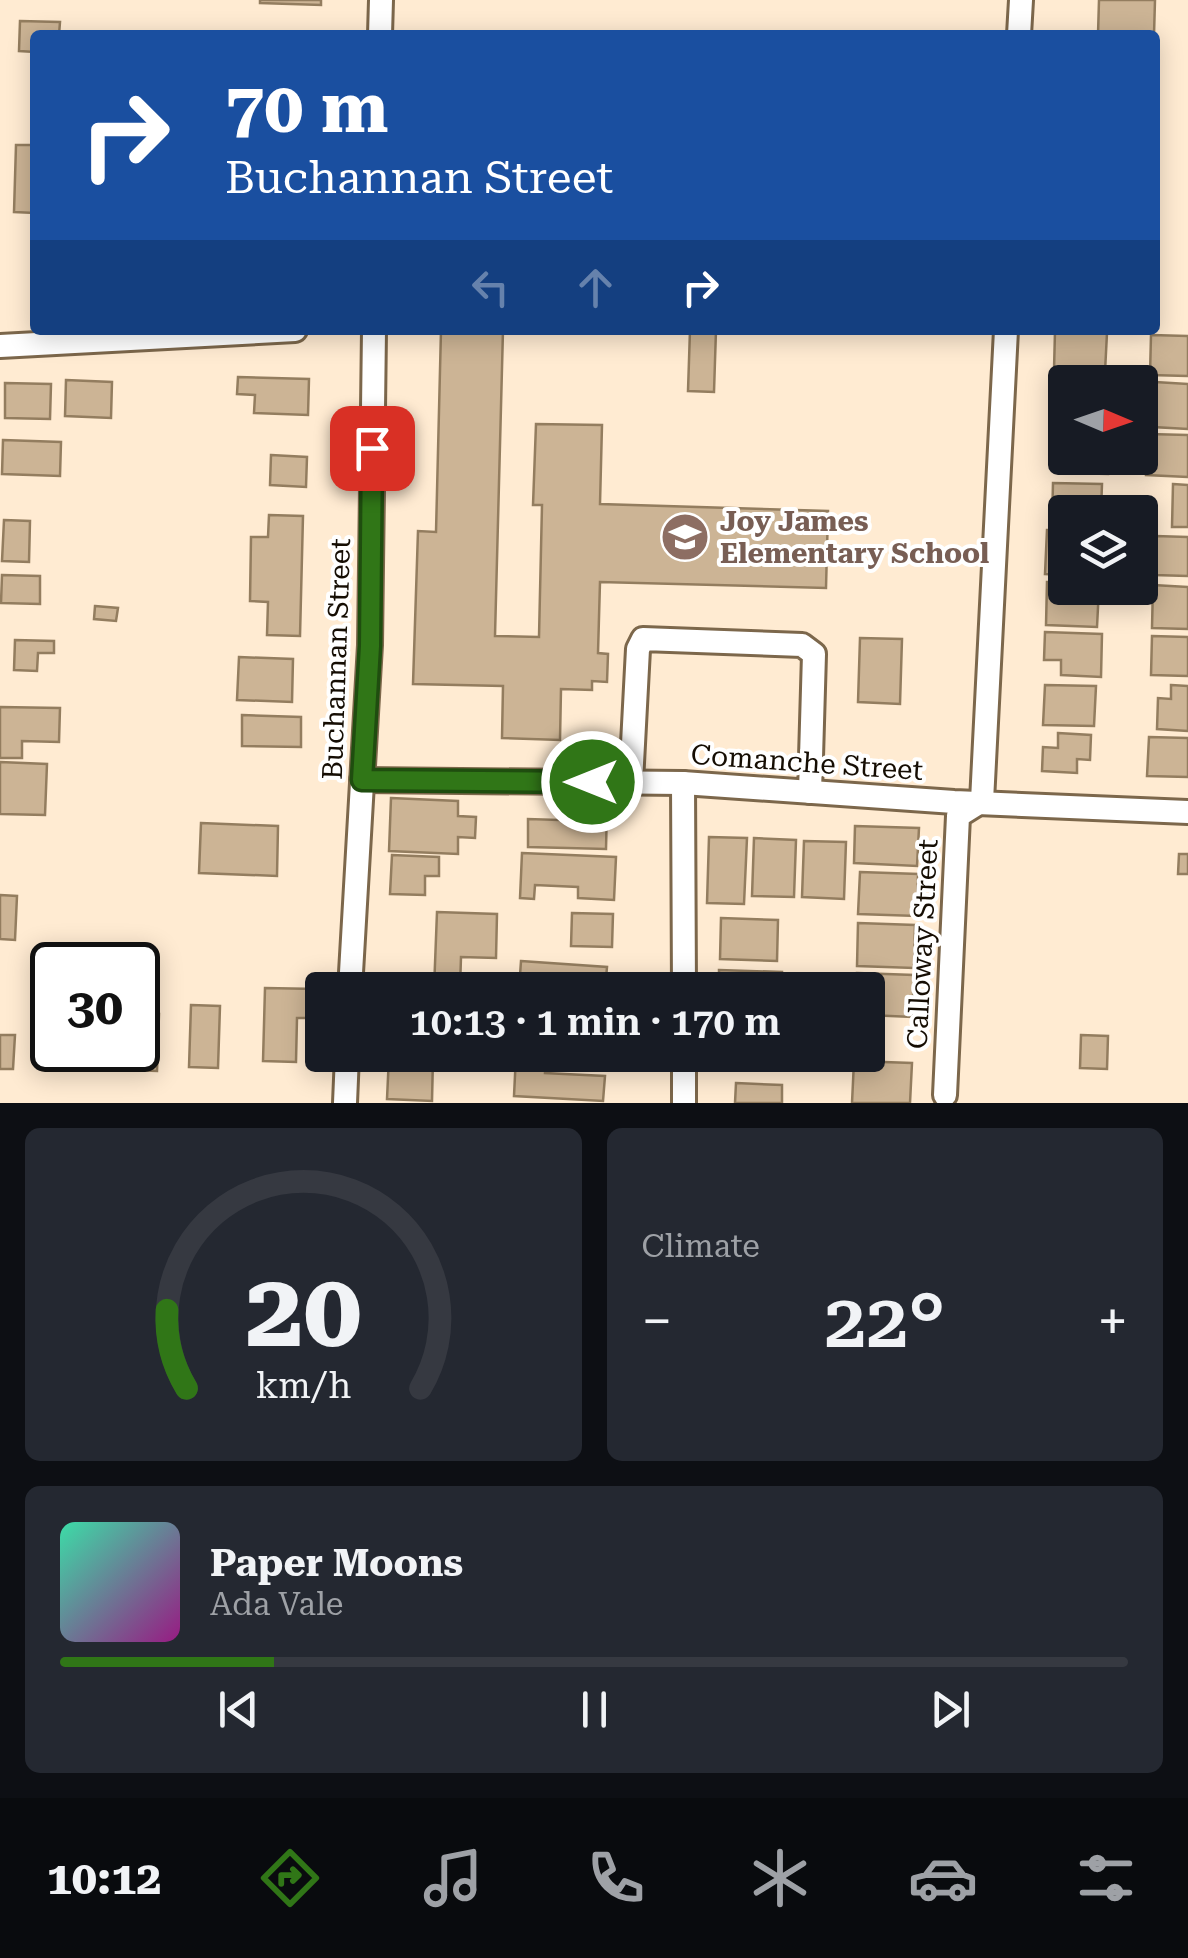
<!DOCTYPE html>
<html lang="en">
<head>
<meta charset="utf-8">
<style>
  body { margin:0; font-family:"Roboto Serif",serif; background:#242831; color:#f1f3f6; height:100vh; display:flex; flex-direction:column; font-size:38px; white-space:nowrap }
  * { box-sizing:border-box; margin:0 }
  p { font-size:32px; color:#9ea1a6 }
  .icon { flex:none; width:55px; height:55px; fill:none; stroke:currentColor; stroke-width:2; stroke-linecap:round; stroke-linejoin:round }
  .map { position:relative; height:1103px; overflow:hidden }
  .side { display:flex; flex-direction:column; gap:25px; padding:25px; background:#0d0f14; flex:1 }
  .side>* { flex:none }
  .guide { position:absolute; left:30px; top:30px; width:1130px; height:305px; border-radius:10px; box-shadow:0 5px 25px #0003; background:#1a4fa0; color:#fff; overflow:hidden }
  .needle { width:65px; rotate:92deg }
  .tools { position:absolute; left:1048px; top:365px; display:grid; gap:20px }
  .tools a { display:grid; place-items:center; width:110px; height:110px; border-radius:10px; background:#171b24; box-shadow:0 5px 25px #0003; font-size:50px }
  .speed { position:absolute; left:30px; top:942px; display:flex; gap:20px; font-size:50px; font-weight:700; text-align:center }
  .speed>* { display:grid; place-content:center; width:130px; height:130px; border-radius:50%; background:#171b24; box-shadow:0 5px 25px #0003; line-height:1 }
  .speed .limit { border:5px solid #111; border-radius:15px; background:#fff; color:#111 }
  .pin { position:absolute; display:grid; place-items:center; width:85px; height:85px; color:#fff; margin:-42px; border-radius:20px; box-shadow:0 5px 15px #0006 }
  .me { position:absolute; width:110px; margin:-55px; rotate:270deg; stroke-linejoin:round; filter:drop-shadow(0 0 8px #0008) }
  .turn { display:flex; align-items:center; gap:35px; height:210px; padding:0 30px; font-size:45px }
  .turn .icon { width:130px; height:130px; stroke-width:2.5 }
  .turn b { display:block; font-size:70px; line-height:85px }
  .lanes { display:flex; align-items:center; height:95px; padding:0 30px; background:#0003; justify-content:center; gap:50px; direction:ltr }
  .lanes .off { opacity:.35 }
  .big { font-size:75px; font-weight:600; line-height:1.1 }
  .side .card { flex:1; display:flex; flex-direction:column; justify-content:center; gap:15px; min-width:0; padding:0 35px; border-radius:15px; background:#242831 }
  .side .dial { align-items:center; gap:0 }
  .dial svg { height:260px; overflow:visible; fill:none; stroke:#363941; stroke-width:7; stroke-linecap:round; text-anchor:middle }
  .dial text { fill:#f1f3f6; stroke:none }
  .song { display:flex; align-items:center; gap:30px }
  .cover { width:120px; height:120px; border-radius:15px; background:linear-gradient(135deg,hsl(160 70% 55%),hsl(310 70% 35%)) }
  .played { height:10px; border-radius:5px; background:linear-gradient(90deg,#307617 20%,#363941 20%) }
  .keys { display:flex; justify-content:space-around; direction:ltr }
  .heat { display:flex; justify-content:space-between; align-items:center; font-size:55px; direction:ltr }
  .side .tiles { flex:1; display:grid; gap:25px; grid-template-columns:1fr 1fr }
  .card:last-child { grid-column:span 2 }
  .trip { position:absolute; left:305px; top:972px; width:580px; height:100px; border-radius:10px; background:#171b24; box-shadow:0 5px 25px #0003; font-weight:600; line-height:100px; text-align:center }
  .menu { display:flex; height:160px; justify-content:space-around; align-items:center; background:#090b0e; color:#9ea1a6 }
  .menu .icon { width:70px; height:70px }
  .menu .active { color:#307617 }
  .menu b { font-size:45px; color:#f1f3f6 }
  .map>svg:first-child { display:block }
</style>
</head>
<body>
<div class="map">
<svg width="1188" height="1103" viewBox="0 0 1188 1103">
  <rect width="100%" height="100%" fill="#ffebd2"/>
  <g fill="#ccb495" stroke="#937d5f" stroke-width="2.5">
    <polygon points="260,0 321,0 321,5 260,3"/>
    <polygon points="1099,0 1155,0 1154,35 1098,35"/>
    <polygon points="20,21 60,22 59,35 35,35 35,52 19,51"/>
    <polygon points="16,145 35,145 35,213 14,212"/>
    <polygon points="441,330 503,330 495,636 539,637 542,505 533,505 536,424 602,425 600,504 828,511 826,588 600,582 598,653 608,654 607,682 592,681 592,690 561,689 560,740 502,738 503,686 413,684 418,531 436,532"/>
    <polygon points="690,330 716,330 714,392 688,391"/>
    <polygon points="1055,331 1107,333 1105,372 1054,370"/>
    <polygon points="1151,335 1188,336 1188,376 1150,375"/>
    <polygon points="238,377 309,379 308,415 254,413 255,395 237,394"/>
    <polygon points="66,380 112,382 111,418 65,416"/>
    <polygon points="1054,380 1106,382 1065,382 1065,423 1052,423"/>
    <polygon points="1155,382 1188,384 1188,429 1153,427"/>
    <polygon points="5,383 51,384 50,419 5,418"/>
    <polygon points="1052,430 1065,431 1065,457 1051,456"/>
    <polygon points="1148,434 1188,435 1188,477 1146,475"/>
    <polygon points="3,440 61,442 60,476 2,474"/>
    <polygon points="271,455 307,457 306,487 270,485"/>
    <polygon points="1068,458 1108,458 1108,474 1068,473"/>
    <polygon points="1053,483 1102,484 1101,512 1065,512 1065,524 1052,524"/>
    <polygon points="1173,484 1188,485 1188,527 1172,527"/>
    <polygon points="269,515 303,516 300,636 267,635 268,602 250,601 251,537 268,537"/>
    <polygon points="4,520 30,521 29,562 2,561"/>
    <polygon points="1047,530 1065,531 1065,575 1045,574"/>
    <polygon points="1155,536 1188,537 1188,576 1154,575"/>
    <polygon points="2,575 40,576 40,604 1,603"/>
    <polygon points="1047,582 1065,582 1065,588 1099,588 1097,627 1046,625"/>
    <polygon points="1153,585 1188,587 1188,629 1152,628"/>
    <polygon points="95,606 118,608 116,621 94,619"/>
    <polygon points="1045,632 1102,634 1101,677 1061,675 1061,660 1044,660"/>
    <polygon points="1152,636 1188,637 1188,676 1151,675"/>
    <polygon points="860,638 902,639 900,704 858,702"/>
    <polygon points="15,640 54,641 54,653 38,653 37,671 14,670"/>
    <polygon points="239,657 293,659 292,702 237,700"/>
    <polygon points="1045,685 1096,686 1094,726 1043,725"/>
    <polygon points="1171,685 1188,686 1188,731 1157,729 1158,698 1171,699"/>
    <polygon points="0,707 60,708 59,742 22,741 22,758 0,758"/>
    <polygon points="242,715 301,717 301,747 242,746"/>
    <polygon points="1058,733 1091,735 1090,760 1077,759 1077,773 1042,771 1043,747 1058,748"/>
    <polygon points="1149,737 1188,738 1188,777 1147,776"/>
    <polygon points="0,762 47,764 45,815 0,814"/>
    <polygon points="391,798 458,801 458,816 476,817 475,838 458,837 458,854 389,851"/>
    <polygon points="559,806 607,807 606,849 528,847 528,819 559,820"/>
    <polygon points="201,823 278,826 277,876 199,873"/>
    <polygon points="855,826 919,828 917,866 854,863"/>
    <polygon points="709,837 747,838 744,904 707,903"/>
    <polygon points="754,838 796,840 794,897 752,896"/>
    <polygon points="804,841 846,842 844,899 802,897"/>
    <polygon points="522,853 616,857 614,900 578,898 578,887 535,885 534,899 520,898"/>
    <polygon points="1179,854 1188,854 1188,874 1178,874"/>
    <polygon points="392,855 439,857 439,876 425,876 425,895 390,894"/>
    <polygon points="860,872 918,874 917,916 858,914"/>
    <polygon points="0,895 17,896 15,940 0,939"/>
    <polygon points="437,912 497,914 496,958 461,957 460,988 434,990"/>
    <polygon points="572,913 613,914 612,947 571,946"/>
    <polygon points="721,918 778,920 777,961 720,959"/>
    <polygon points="858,923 915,925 914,968 857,966"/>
    <polygon points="521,961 607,967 605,990 519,990"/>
    <polygon points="719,970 782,972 782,990 719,990"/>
    <polygon points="857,973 914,975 912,1017 868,1015 868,990 857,990"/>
    <polygon points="265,988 317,989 316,1018 297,1018 296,1062 263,1061"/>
    <polygon points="191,1005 220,1006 218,1068 189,1067"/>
    <polygon points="138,1013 159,1014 157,1071 132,1070 132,1060 116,1060 116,1050 138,1050"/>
    <polygon points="39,1024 52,1024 52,1050 81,1050 81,1058 38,1056"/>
    <polygon points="0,1035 15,1035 13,1069 0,1069"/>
    <polygon points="1081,1035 1108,1036 1107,1069 1080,1068"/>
    <polygon points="516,1055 546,1055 545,1073 605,1076 603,1101 514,1096"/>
    <polygon points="757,1055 798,1055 798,1065 757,1064"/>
    <polygon points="389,1056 433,1058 432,1101 387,1099"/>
    <polygon points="854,1061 912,1063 910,1103 852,1103"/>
    <polygon points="736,1083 782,1085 782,1103 735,1103"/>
  </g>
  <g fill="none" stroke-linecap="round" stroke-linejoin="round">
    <g stroke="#7c674b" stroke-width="28">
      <g id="minor">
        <polyline points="380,35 381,0"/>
        <polyline points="1019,35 1021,0"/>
        <polyline points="0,346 295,330"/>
        <polyline points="362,780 683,783 954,802 1188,812"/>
        <polyline points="631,782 638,649 643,639 802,645 814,654 810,792"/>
        <polyline points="683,783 684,990"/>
        <polyline points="350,990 370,645 374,330"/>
        <polyline points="684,1055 684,1103"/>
        <polyline points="945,1095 958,816 982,801 1006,330"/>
        <polyline points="345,1103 347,1055"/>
      </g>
    </g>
    <use href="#minor" stroke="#fff" stroke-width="22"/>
  </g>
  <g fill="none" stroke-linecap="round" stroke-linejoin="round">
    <g stroke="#1f4d0f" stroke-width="25">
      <polyline id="route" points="372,448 370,646 362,780 592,782"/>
    </g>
    <use href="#route" stroke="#307617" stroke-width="18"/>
  </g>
  <defs>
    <g id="school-disc" transform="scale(2.5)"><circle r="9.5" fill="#8d6e63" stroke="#fff"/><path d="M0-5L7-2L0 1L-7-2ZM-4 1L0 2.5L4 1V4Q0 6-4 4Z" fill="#fff"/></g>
  </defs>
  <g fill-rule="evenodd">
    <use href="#school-disc" x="685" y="537"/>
  </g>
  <g text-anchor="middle" stroke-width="8" stroke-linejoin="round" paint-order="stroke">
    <g font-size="28" font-weight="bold" fill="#785e54" stroke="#fff" text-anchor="start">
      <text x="720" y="531">Joy James<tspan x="720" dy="32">Elementary School</tspan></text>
    </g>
    <g font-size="28" fill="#150d03" stroke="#fff">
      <text transform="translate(336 659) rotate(-88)" y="10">Buchannan Street</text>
      <text transform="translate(807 762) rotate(4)" y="10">Comanche Street</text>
      <text transform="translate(922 944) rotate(-87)" y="10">Calloway Street</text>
    </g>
  </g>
</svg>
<div class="tools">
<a><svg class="needle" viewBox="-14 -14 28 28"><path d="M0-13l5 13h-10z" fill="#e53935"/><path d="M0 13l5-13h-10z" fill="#9ea1a6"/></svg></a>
<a><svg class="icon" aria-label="layers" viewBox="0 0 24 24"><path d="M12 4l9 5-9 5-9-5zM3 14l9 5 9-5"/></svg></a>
</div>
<div class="speed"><div class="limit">30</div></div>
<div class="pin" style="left:372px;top:448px;background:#d93025"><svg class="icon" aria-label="arrive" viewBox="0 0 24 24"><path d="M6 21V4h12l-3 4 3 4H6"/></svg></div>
<svg class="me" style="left:592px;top:782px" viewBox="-20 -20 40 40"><circle r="17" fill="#307617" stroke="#fff" stroke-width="3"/><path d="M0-11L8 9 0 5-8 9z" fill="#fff"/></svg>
<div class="trip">10:13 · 1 min · 170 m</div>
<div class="guide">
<div class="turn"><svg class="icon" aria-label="right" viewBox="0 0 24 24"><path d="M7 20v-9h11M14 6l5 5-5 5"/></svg><div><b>70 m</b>Buchannan Street</div></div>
<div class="lanes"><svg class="icon off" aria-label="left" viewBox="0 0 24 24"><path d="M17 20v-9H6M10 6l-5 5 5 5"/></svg><svg class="icon off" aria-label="ahead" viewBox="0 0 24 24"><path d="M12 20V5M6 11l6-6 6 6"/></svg><svg class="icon" aria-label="right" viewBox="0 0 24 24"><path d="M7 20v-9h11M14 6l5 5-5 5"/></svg></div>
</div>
</div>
<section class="side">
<div class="tiles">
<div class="card dial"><svg viewBox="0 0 100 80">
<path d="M14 69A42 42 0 1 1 86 69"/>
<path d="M14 69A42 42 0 0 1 8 45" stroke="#307617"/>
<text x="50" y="56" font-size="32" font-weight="700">20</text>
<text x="50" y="72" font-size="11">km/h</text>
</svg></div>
<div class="card"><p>Climate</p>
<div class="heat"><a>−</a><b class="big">22°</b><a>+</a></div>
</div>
<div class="card">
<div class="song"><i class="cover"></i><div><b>Paper Moons</b><p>Ada Vale</p></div></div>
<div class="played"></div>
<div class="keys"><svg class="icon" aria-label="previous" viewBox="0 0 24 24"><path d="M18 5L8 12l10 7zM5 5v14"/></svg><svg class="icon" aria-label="pause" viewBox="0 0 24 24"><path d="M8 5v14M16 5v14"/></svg><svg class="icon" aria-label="next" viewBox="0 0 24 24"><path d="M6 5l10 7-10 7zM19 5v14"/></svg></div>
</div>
</div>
</section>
<nav class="menu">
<b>10:12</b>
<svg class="icon active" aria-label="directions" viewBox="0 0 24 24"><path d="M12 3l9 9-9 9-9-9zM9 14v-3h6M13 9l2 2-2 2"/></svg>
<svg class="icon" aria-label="music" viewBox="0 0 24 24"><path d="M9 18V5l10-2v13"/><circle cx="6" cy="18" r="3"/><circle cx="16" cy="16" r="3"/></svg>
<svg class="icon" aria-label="phone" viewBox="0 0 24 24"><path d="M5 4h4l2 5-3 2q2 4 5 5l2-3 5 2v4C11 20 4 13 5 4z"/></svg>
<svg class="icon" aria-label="climate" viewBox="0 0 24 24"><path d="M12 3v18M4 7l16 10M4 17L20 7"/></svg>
<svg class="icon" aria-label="car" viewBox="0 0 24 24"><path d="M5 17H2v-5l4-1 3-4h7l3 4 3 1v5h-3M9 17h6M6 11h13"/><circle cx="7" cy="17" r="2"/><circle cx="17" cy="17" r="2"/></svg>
<svg class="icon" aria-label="filters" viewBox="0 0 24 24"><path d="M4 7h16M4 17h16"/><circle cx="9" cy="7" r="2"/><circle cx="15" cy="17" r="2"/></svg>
</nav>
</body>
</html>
